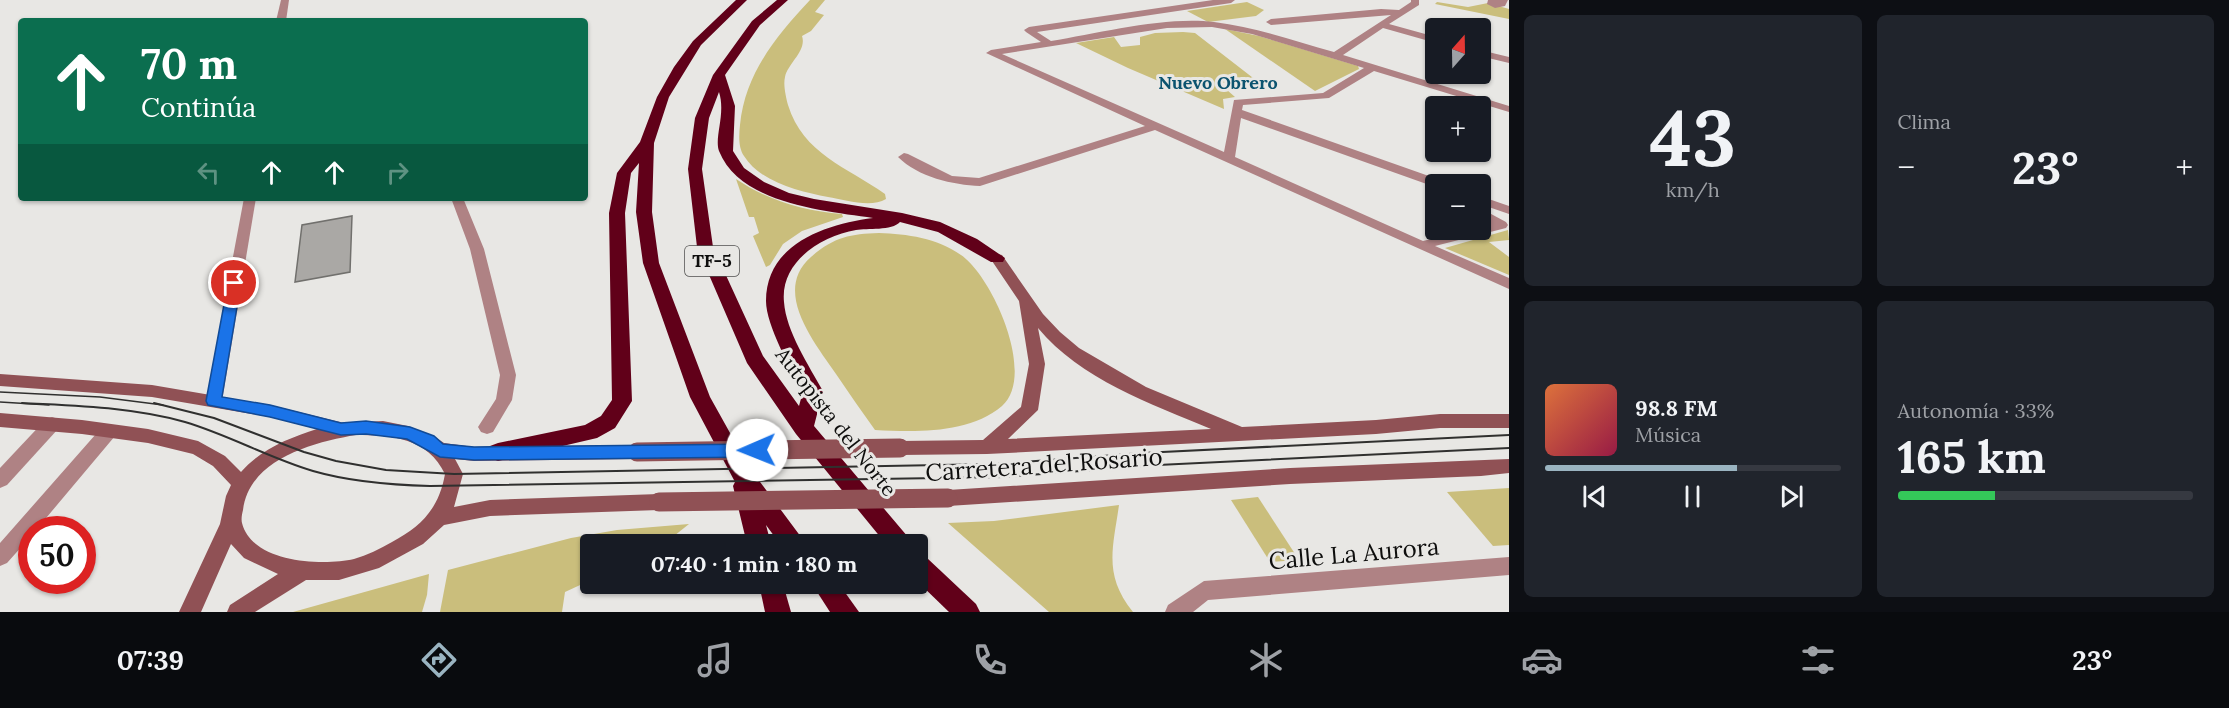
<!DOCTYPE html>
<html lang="es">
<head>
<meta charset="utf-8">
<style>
  body { margin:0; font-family:Lora,serif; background:#20242c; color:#f1f3f6; height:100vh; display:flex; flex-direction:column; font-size:22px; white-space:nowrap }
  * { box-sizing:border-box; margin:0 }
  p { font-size:20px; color:#9ea1a6 }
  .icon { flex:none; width:33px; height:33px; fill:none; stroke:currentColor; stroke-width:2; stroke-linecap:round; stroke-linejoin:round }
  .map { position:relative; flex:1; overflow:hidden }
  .details { display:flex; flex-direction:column; gap:15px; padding:15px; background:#0d0f14; width:720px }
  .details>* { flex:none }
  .banner { position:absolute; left:18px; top:18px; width:570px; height:183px; border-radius:6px; box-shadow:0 2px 4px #0004; background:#0b6e4f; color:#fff; overflow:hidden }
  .needle { width:39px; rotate:20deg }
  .fabs { position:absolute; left:1425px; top:18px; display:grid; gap:12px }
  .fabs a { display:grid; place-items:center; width:66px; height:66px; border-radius:6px; background:#171b24; box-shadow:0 2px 4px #0004; font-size:30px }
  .speed { position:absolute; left:18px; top:516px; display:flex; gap:12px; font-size:30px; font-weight:700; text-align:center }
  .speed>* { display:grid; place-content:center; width:78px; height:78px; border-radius:50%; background:#171b24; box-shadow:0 2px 4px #0004; line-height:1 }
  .speed .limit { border:9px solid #d22; background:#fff; color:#111 }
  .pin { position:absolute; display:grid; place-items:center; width:51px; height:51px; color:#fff; margin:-26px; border:3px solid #fff; border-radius:50%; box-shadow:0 2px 6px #0007 }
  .me { position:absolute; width:66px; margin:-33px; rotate:269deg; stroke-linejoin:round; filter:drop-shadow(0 0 4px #0008) }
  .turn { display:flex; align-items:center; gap:21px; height:126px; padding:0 24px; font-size:27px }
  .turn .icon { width:78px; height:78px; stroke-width:2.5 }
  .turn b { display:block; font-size:42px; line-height:51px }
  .lanes { display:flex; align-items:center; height:57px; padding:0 24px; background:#0003; justify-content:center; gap:30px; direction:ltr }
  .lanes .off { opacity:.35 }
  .big { font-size:45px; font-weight:800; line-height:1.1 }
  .details .widget { flex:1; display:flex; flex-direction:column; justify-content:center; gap:9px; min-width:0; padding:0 21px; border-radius:9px; background:#20242c }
  .details .dial { align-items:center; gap:0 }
  .dial b { font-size:78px; line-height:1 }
  .song { display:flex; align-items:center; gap:18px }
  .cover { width:72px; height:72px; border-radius:9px; background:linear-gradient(135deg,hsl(20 70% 55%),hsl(340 70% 35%)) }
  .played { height:6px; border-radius:3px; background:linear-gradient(90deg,#9ab4c1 65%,#363941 65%) }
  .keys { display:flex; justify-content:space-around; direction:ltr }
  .heat { display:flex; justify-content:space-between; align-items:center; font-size:33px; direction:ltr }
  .charge { height:9px; border-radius:4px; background:linear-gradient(90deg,#34c759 33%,#363941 0) }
  .details .tiles { flex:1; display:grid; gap:15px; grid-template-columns:repeat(2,1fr) }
  .trip { position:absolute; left:580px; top:534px; width:348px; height:60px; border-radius:6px; background:#171b24; box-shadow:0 2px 4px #0004; font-weight:800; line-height:60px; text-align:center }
  .tabs { display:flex; height:96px; justify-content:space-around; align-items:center; background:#090b0e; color:#9ea1a6 }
  .tabs .icon { width:42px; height:42px }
  .tabs .selected { color:#9ab4c1 }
  .tabs b { font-size:27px; color:#f1f3f6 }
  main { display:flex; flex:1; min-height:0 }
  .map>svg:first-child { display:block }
</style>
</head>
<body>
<main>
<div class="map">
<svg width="1509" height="612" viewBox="0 0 1509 612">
  <rect width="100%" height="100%" fill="#e8e7e4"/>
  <g fill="#cabe7c">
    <path d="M 810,0 L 825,0 L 815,12 L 824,15 L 811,31 L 802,36 C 807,51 788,63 785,77 C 783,85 786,97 788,105 C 803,154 847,167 885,194 L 886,199 C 871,208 845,200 828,197 C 800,192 760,182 744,156 C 738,147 739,135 740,125 C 745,74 776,36 810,0 Z"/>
    <polygon points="1247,2 1264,10 1256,16 1208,22 1187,11"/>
    <polygon points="1437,2 1468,7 1488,3 1509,9 1509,19 1435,4"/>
    <polygon points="1225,29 1259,36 1358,66 1359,69 1315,91"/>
    <polygon points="1183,32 1195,33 1257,81 1219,83 1235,97 1223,99 1224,109 1128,68 1076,43 1114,37 1121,47 1140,45 1140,37 1155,33"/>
    <path d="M 736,179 C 767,200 804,211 842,214 L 843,217 L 802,231 L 783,244 L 770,265 L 766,267 L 753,236 L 759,233 L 754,217 L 749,217 Z"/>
    <polygon points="1508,230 1509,240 1489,242 1509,257 1509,275 1445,248"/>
    <path d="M 879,233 C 907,234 937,238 961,255 C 992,276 1037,375 1002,406 C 969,434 916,432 875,430 C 862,412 849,393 836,374 C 814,342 772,291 811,257 C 834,237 850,234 879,233 Z"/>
    <polygon points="1509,488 1509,545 1493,546 1447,492"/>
    <polygon points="1258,497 1299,560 1270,562 1231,500"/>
    <path d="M 1119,505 C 1113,548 1103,575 1133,612 L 1049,612 L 948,523 L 994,521 Z"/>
    <polygon points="689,524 664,544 591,544 591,580 565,592 562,612 440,612 448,570 571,538 617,530"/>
    <polygon points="429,574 427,595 422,612 293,612"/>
  </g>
  <polygon fill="#aaa8a5" stroke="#71706d" stroke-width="1.5" points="352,216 350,272 295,282 302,225"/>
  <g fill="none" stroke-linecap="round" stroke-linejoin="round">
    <g fill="#af8284" fill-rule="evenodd">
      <polygon points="281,0 289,0 286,21 276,21"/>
      <path d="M 1213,0 L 1235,0 L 1231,3 L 1037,32 L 1051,41 C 1100,33 1166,16 1214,22 C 1255,27 1294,41 1334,52 L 1391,15 L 1271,25 L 1266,22 L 1271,19 L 1381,9 L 1399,10 L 1411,2 L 1411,0 L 1419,0 L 1419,5 L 1389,24 L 1436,37 L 1436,43 L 1383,28 L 1343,55 L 1509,106 L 1509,112 L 1374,71 L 1329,98 L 1243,105 L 1242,110 L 1443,181 L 1445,184 L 1436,184 L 1435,187 L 1241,118 L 1235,157 L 1423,241 L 1467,230 L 1480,230 L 1480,226 L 1490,224 L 1480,218 L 1480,208 L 1506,222 L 1508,225 L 1506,228 L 1435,246 L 1509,278 L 1509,289 L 1155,130 L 980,186 C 953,185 918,177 898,157 L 904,153 L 908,154 L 952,176 L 979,178 L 1145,126 L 986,53 L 991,50 L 1041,42 L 1026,32 L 1024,30 L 1029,27 ZM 1212,27 L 1252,34 L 1364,68 L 1323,93 L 1234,100 L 1224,152 L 1002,54 L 1167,28 Z"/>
      <polygon points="1488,0 1508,0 1505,6 1495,8 1487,4"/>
      <polygon points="1480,50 1509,57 1509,63 1480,56"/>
      <polygon points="1480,196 1509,206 1509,214 1480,204"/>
      <polygon points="244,198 256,198 222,401 220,405 214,407 208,405 206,401"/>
      <polygon points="451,198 463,198 484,249 516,375 512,400 493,432 487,434 481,432 478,427 496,399 500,375 470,249"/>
      <polygon points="52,417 58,419 61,424 58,429 7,485 0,488 0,468 46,419"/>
      <polygon points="109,424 115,426 118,431 115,436 36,530 32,530 32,535 7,563 0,566 0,543 103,426"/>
      <polygon points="1509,557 1509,575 1208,600 1193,612 1165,612 1168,605 1204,581"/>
    </g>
    <g fill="#905155" fill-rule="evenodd">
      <path d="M 997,254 L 1002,255 L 1043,314 L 1060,332 L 1079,348 L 1146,387 L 1242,427 L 1376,420 L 1440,414 L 1509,414 L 1509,428 L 1440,428 L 1376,434 L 987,454 L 900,455 L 894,453 L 891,448 L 894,443 L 900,441 L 983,440 L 1021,407 L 1029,364 L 1019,301 L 990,258 ZM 1038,328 C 1080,379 1151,404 1211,429 L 1008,439 L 1038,410 L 1045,364 Z"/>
      <path d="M 0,374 L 152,385 L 270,405 L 344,423 L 383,421 L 408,426 L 435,437 L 444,443 L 474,447 L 637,445 L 643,447 L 646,452 L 643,457 L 637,459 L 474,461 L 455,459 L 463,474 L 454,507 L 490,500 L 659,494 L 666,496 L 669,502 L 666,508 L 659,510 L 490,516 L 444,525 L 423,544 L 379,568 L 339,580 L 306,580 L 255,612 L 227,612 L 230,605 L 278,574 L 244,558 L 231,544 L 201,612 L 179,612 L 220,524 L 226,496 L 231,485 L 213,466 L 193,454 L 148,443 L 82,434 L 0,427 L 0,413 L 82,420 L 148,429 L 198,441 L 225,456 L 241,472 C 261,449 289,438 317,429 L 270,417 L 152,397 L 0,386 ZM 356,435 C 392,435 428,438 445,474 C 439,508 422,526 392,542 C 380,549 367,555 354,559 C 322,566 252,563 242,523 C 241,519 242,514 243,510 C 249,459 314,442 356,435 Z"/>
      <polygon points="1509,459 1509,473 1481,476 1290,484 948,506 941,504 939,498 941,492 948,490 1290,468"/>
    </g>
    <g fill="#610019" fill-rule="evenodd">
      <polygon points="736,0 747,0 701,45 669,97 654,143 652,212 659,263 710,397 749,467 801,537 805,544 780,544 766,525 771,544 747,544 733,486 735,482 690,397 643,263 636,212 639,163 631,173 625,213 632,401 615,428 597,438 498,461 490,458 487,452 490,446 498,443 585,425 601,416 612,400 609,213 617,173 640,142 657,97 674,67 693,41"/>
      <path d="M 777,0 L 788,0 L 760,25 L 725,75 L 735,106 L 733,151 L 744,168 L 764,182 L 789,193 L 814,199 L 902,213 L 940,222 L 977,239 L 1005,258 L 1003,262 L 991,262 L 938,232 L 900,222 C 892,231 867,228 856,230 C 821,236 780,262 784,302 C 786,331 809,366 823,391 L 814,426 L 908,537 L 912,544 L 886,544 L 796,434 L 747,363 L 697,247 L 688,169 L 695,118 L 713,75 L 752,21 ZM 719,92 C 726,114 714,137 719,151 C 740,204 825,211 873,218 C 827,224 766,243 766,301 C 766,325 791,370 803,391 L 799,406 L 763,356 L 713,247 L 702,169 L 709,118 Z"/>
      <polygon points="918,555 927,558 976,604 980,612 949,612 918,582"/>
      <polygon points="759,584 783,584 791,612 765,612"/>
      <polygon points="812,584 839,584 859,612 830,612"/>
    </g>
    <g stroke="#30302f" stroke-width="1.5">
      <polyline points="0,392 100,397 163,405"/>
      <polyline points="0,402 49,405"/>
    </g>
    <g stroke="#30302f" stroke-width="2">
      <path d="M 22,403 C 76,406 132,407 185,422 C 229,435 269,458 313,471 C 351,482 390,485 430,486 L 1004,477 L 1158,465 L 1509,448"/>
      <polyline points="154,403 214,418 304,452 336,461 386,470 454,474 995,464 1142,453 1509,435"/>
    </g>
    <g stroke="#905155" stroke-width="19">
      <polyline points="637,452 900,448"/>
      <polyline points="659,502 948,498"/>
    </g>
  </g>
  <polygon fill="#1a73e8" stroke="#114b97" stroke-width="1.5" points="234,279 241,283 222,397 270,405 341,423 366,421 410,427 434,436 443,444 474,447 757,444 763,446 765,450 763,455 757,457 474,460 440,457 407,439 366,434 341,435 270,417 208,405 206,401 228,283"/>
  <g text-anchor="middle" stroke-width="6" stroke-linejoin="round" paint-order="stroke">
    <g font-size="18" font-weight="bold" fill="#0b536f" stroke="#e8e7e4">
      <text x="1218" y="89">Nuevo Obrero</text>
    </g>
    <rect fill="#e8e7e4" stroke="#4f4f4e" stroke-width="1.5" x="685" y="246" width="54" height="30" rx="4.5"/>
    <g font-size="18" font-weight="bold" fill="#0e0e0d">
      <text x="712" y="267">TF-5</text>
    </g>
    <g font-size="20" fill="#0e0e0d" stroke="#e8e7e4">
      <text transform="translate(836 422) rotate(52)" y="7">Autopista del Norte</text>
    </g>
    <g font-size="24" fill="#0e0e0d" stroke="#e8e7e4">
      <text transform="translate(1044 465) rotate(-4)" y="8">Carretera del Rosario</text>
      <text transform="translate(1354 554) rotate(-5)" y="8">Calle La Aurora</text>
    </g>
  </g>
</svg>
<div class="fabs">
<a><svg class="needle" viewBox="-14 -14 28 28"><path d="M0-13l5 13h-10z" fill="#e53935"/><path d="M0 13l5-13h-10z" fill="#9ea1a6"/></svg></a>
<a>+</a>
<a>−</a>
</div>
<div class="speed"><div class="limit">50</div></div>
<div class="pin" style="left:234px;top:283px;background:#d93025"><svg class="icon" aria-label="arrive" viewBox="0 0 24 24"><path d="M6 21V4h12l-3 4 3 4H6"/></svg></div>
<svg class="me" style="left:757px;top:450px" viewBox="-20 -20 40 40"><circle r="19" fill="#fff"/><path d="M0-13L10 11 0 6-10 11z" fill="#1a73e8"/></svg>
<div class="trip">07:40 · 1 min · 180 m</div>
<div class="banner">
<div class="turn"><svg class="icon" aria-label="ahead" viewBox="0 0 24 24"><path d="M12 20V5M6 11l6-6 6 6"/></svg><div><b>70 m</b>Continúa</div></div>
<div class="lanes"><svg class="icon off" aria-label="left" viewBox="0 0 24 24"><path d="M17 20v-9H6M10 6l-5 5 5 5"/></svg><svg class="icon" aria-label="ahead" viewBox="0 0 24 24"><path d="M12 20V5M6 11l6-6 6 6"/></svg><svg class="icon" aria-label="ahead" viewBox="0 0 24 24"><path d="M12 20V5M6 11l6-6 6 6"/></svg><svg class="icon off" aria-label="right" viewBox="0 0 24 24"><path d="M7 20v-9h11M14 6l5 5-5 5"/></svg></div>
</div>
</div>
<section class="details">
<div class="tiles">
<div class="widget dial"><b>43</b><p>km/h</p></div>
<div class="widget"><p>Clima</p>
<div class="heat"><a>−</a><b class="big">23°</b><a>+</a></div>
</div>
<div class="widget">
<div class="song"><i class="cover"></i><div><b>98.8 FM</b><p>Música</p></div></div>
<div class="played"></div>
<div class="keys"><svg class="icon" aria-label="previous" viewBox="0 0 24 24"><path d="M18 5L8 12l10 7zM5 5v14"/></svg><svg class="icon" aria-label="pause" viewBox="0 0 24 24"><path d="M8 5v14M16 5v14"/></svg><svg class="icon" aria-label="next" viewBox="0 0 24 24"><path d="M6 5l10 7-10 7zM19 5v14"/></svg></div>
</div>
<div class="widget"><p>Autonomía · 33%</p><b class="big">165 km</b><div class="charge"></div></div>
</div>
</section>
</main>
<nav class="tabs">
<b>07:39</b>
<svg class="icon selected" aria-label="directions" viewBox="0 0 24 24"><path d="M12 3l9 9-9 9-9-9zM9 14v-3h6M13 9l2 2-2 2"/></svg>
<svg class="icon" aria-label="music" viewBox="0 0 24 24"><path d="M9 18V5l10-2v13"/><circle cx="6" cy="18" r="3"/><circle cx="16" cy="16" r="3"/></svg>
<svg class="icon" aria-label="phone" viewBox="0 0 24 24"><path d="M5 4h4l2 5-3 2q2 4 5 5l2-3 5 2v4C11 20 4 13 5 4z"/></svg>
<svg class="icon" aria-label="climate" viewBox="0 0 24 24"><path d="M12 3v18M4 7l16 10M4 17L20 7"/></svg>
<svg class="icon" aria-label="car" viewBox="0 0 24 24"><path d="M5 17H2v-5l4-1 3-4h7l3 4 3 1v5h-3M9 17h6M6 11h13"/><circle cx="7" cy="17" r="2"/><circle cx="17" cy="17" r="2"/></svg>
<svg class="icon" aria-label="filters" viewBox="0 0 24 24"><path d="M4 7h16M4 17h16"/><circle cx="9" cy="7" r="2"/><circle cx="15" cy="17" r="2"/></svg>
<b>23°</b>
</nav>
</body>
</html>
